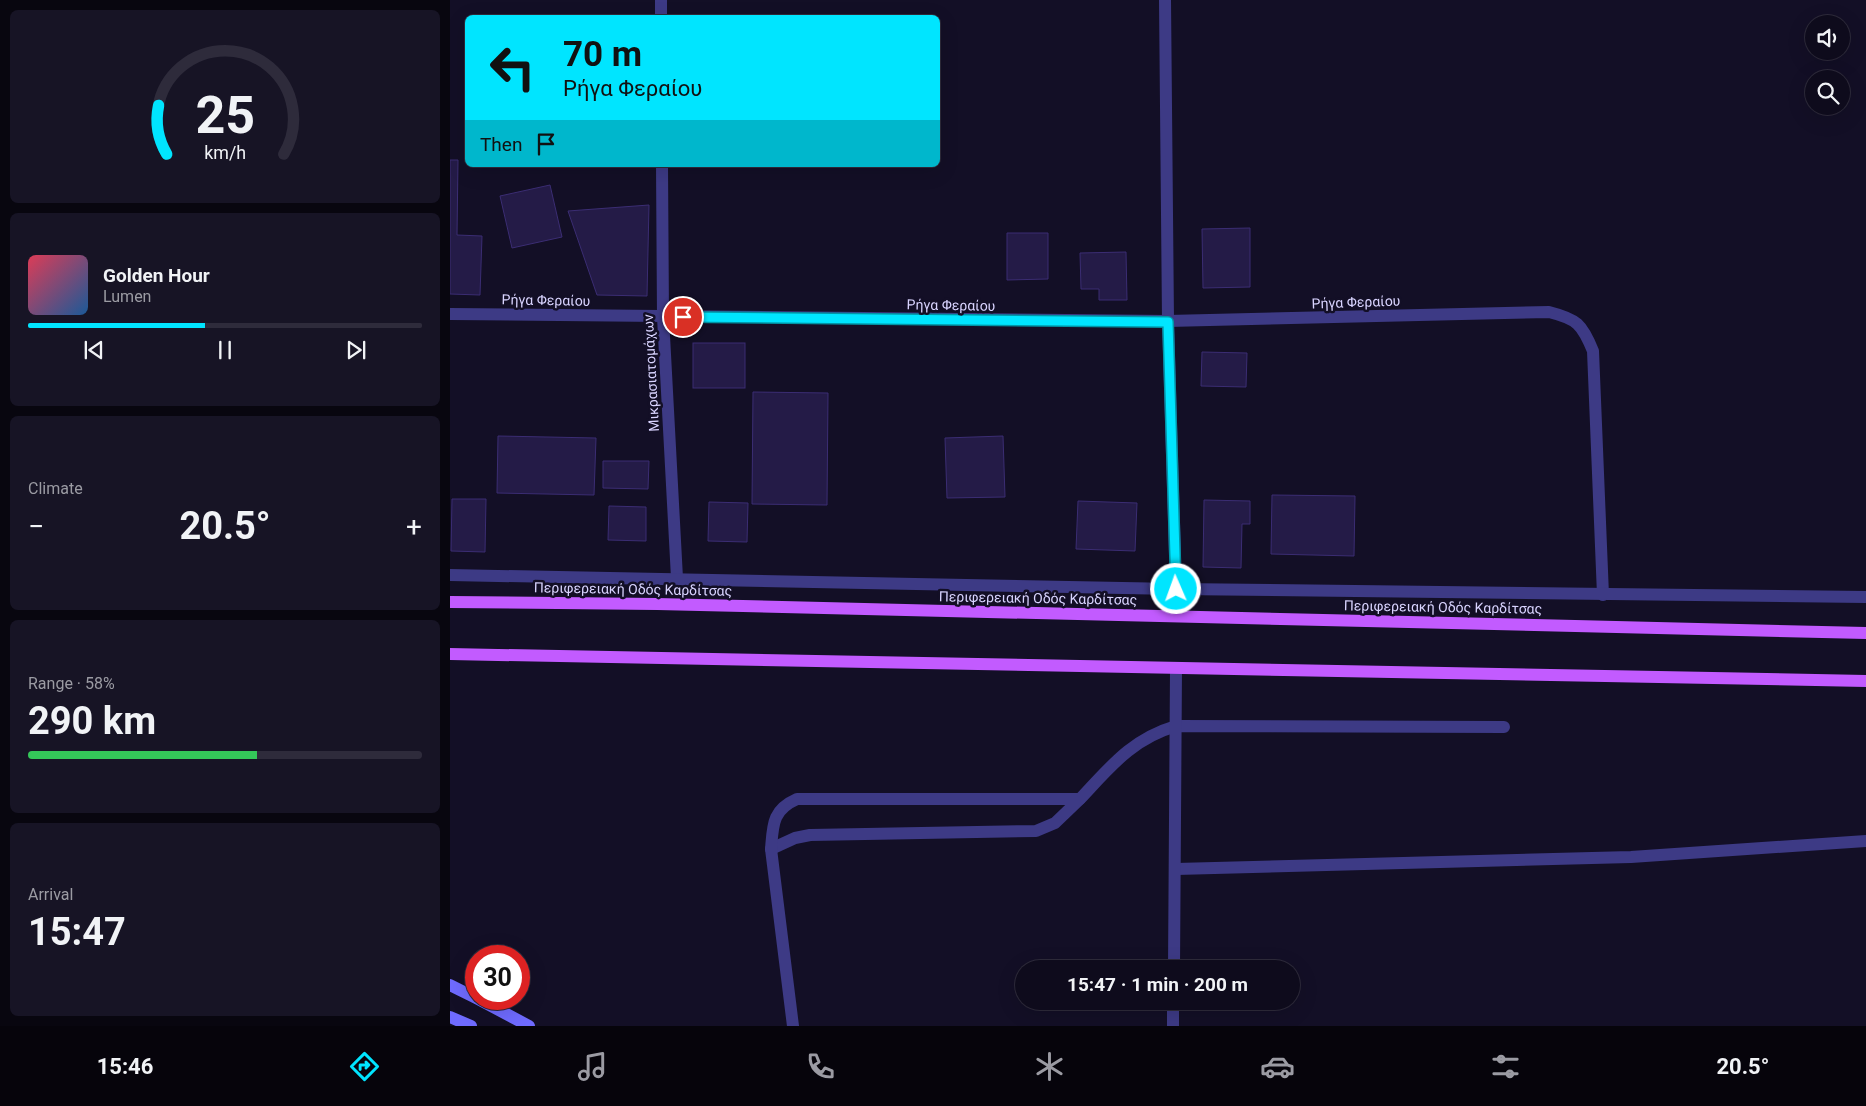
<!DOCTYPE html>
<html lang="en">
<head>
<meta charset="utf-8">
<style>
  body { margin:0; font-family:Roboto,sans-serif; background:#171425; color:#f1f3f6; height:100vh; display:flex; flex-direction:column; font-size:19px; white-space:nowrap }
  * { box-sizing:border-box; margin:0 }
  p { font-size:16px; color:#9b9ba3 }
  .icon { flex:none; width:28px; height:28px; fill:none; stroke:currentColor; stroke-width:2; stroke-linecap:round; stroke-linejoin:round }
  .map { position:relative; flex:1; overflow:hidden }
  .side { display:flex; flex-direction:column; gap:10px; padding:10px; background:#08060f; width:450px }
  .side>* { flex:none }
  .guide { position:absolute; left:15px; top:15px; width:475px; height:152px; border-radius:8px; box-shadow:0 5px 20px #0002,0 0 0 1px #2e2b3b; background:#00e5ff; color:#111; overflow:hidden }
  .fabs { position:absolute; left:1355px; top:15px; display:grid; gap:10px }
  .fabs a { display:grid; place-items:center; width:45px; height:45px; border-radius:50%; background:#0e0b1c; box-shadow:0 5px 20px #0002,0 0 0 1px #2e2b3b; font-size:25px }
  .speed { position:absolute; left:15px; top:945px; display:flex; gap:10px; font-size:25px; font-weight:700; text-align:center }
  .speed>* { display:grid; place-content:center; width:65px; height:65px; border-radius:50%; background:#0e0b1c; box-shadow:0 5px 20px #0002,0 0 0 1px #2e2b3b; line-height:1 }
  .speed .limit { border:8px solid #d22; background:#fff; color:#111 }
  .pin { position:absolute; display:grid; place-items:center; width:42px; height:42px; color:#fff; margin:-21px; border:2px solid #fff; border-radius:50%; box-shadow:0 1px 5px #0007 }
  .me { position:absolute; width:55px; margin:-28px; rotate:358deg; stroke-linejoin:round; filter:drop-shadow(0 0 4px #0008) }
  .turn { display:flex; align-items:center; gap:18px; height:105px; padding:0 15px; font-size:22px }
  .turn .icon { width:65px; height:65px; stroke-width:2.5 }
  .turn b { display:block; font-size:35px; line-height:42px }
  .then { display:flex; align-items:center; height:48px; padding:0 15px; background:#0003; gap:10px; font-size:19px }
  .big { font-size:38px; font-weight:700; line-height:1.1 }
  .side .widget { flex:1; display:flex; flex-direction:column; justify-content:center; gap:8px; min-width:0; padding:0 18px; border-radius:8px; background:#171425 }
  .side .dial { align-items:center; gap:0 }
  .dial svg { height:130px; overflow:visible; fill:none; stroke:#2e2b3b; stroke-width:7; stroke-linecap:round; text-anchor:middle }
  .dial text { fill:#f1f3f6; stroke:none }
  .song { display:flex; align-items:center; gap:15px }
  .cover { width:60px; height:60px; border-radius:8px; background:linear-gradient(135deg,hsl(350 70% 55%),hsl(210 70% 35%)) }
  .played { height:5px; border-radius:2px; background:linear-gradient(90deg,#00e5ff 45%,#2e2b3b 45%) }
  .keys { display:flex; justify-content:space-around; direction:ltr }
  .heat { display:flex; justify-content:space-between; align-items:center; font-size:28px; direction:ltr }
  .charge { height:8px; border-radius:4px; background:linear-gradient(90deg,#34c759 58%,#2e2b3b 0) }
  .trip { position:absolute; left:565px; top:960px; width:285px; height:50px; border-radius:25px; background:#0e0b1c; box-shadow:0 5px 20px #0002,0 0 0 1px #2e2b3b; font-weight:700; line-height:50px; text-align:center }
  .tabs { display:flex; height:80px; justify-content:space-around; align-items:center; background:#06040b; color:#9b9ba3 }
  .tabs .icon { width:35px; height:35px }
  .tabs .selected { color:#00e5ff }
  .tabs b { font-size:22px; color:#f1f3f6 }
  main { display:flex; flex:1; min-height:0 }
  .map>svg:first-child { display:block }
</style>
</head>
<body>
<main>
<section class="side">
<div class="widget dial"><svg viewBox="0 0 100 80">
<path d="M14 69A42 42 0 1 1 86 69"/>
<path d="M14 69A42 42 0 0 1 9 39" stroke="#00e5ff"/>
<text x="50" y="56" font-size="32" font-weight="700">25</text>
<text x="50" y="72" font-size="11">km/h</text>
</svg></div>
<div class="widget">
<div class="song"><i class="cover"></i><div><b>Golden Hour</b><p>Lumen</p></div></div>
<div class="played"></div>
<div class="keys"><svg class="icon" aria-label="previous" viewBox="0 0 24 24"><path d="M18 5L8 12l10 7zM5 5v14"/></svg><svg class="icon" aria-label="pause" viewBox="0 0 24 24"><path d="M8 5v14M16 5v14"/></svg><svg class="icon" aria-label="next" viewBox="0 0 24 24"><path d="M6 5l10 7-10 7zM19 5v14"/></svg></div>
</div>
<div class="widget"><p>Climate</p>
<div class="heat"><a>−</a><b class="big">20.5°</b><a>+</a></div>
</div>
<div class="widget"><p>Range · 58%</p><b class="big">290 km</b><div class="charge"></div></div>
<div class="widget"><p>Arrival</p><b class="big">15:47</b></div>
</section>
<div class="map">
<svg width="1416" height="1026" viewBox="0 0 1416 1026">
  <rect width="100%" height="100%" fill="#130f26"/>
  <g fill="#241b47" stroke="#3b2d73">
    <polygon points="0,160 8,160 7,235 32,236 30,295 0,294"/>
    <polygon points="100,185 112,237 62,248 50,196"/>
    <polygon points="199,205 197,296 147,295 118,211"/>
    <polygon points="800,228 800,287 753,288 752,229"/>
    <polygon points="557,233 598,233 598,279 557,280"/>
    <polygon points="676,252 677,300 649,300 649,289 631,289 630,253"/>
    <rect x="243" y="343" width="52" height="45"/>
    <polygon points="752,352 797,353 796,387 751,386"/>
    <polygon points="303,392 378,393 377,505 302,504"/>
    <polygon points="48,436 146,438 144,495 47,493"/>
    <polygon points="553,436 555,497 497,498 495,438"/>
    <polygon points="153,461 199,461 198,489 153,488"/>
    <polygon points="822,495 905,496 904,556 821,554"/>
    <polygon points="2,499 36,499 35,552 1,551"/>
    <polygon points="754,500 800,501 800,524 792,524 791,568 753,567"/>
    <polygon points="628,501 687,503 685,551 626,549"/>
    <polygon points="259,502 298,503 297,542 258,541"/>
    <polygon points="159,506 196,507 196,541 158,540"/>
  </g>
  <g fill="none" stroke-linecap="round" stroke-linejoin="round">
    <g stroke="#3d3a85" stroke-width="12">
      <polyline points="321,849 345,838 360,835 586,831 605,823 630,799"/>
      <polyline points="726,869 1181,857 1416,841"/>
      <path d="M 343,1026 L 321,849 C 323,825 322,810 347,799 L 630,799 C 661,766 682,739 726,726 L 1054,727"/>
    </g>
    <g stroke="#3d3a85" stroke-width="12">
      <polyline points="211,0 211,18"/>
      <polyline points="715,0 718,321 726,589"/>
      <polyline points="212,165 213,317 227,578"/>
      <path d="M 0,314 L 718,321 L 1099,312 C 1127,319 1132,324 1143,351 L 1153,595"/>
      <polyline points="724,969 726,669"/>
      <polyline points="723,1026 723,1001"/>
    </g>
    <polyline stroke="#3d3a85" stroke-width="12" points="0,575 726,589 1416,597"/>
    <g stroke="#6f6bff" stroke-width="12">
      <polyline points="0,985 26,998"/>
      <polyline points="28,999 79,1026"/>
      <polyline points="0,1017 21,1026"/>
    </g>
    <g stroke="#c25bff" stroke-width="12">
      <polyline points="0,602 207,604 1416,633"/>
      <polyline points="0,654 1416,681"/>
    </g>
  </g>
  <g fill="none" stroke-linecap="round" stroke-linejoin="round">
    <g stroke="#0095a6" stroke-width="12">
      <polyline id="route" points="233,317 718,322 726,589"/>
    </g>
    <use href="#route" stroke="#00e5ff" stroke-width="9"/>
  </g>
  <g text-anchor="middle" stroke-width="5" stroke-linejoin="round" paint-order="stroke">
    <g font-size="14" fill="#d9d4ff" stroke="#130f26">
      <text transform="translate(96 300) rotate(1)" y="5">Ρήγα Φεραίου</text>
      <text transform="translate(906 302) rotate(-2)" y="5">Ρήγα Φεραίου</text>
      <text transform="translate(501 305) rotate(1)" y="5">Ρήγα Φεραίου</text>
      <text transform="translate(201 373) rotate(-93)" y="5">Μικρασιατομάχων</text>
      <text transform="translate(183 589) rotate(1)" y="5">Περιφερειακή Οδός Καρδίτσας</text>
      <text transform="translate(588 598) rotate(1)" y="5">Περιφερειακή Οδός Καρδίτσας</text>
      <text transform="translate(993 607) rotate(1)" y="5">Περιφερειακή Οδός Καρδίτσας</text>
    </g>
  </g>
</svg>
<div class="fabs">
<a><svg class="icon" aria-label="sound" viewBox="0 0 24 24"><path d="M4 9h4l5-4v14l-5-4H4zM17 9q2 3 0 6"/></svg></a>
<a><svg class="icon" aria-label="search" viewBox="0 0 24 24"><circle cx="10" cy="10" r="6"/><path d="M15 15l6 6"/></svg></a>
</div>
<div class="speed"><div class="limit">30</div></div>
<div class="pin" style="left:233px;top:317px;background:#d93025"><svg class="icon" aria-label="arrive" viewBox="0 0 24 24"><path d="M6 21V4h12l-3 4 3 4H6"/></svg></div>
<svg class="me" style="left:726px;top:589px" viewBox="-20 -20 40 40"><circle r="17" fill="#00e5ff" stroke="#fff" stroke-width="3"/><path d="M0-11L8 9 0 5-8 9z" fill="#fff"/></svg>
<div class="trip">15:47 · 1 min · 200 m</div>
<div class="guide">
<div class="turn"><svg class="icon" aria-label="left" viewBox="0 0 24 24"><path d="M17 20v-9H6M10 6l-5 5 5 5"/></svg><div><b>70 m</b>Ρήγα Φεραίου</div></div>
<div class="then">Then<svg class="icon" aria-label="arrive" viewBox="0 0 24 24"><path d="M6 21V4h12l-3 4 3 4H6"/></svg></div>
</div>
</div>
</main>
<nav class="tabs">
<b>15:46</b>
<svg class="icon selected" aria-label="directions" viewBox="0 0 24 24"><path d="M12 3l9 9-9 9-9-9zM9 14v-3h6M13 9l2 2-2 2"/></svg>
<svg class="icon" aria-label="music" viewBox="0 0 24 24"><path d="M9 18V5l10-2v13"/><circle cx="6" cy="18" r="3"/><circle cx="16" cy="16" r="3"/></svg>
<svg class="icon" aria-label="phone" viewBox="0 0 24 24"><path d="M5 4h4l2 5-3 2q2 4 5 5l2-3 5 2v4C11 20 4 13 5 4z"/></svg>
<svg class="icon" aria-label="climate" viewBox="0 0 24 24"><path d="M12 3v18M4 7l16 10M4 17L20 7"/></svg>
<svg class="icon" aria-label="car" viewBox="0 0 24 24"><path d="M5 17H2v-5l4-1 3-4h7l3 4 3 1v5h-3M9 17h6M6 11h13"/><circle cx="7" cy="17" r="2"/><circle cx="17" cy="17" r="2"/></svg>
<svg class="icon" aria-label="filters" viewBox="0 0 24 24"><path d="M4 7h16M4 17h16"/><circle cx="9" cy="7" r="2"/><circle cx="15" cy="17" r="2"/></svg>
<b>20.5°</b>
</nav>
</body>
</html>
